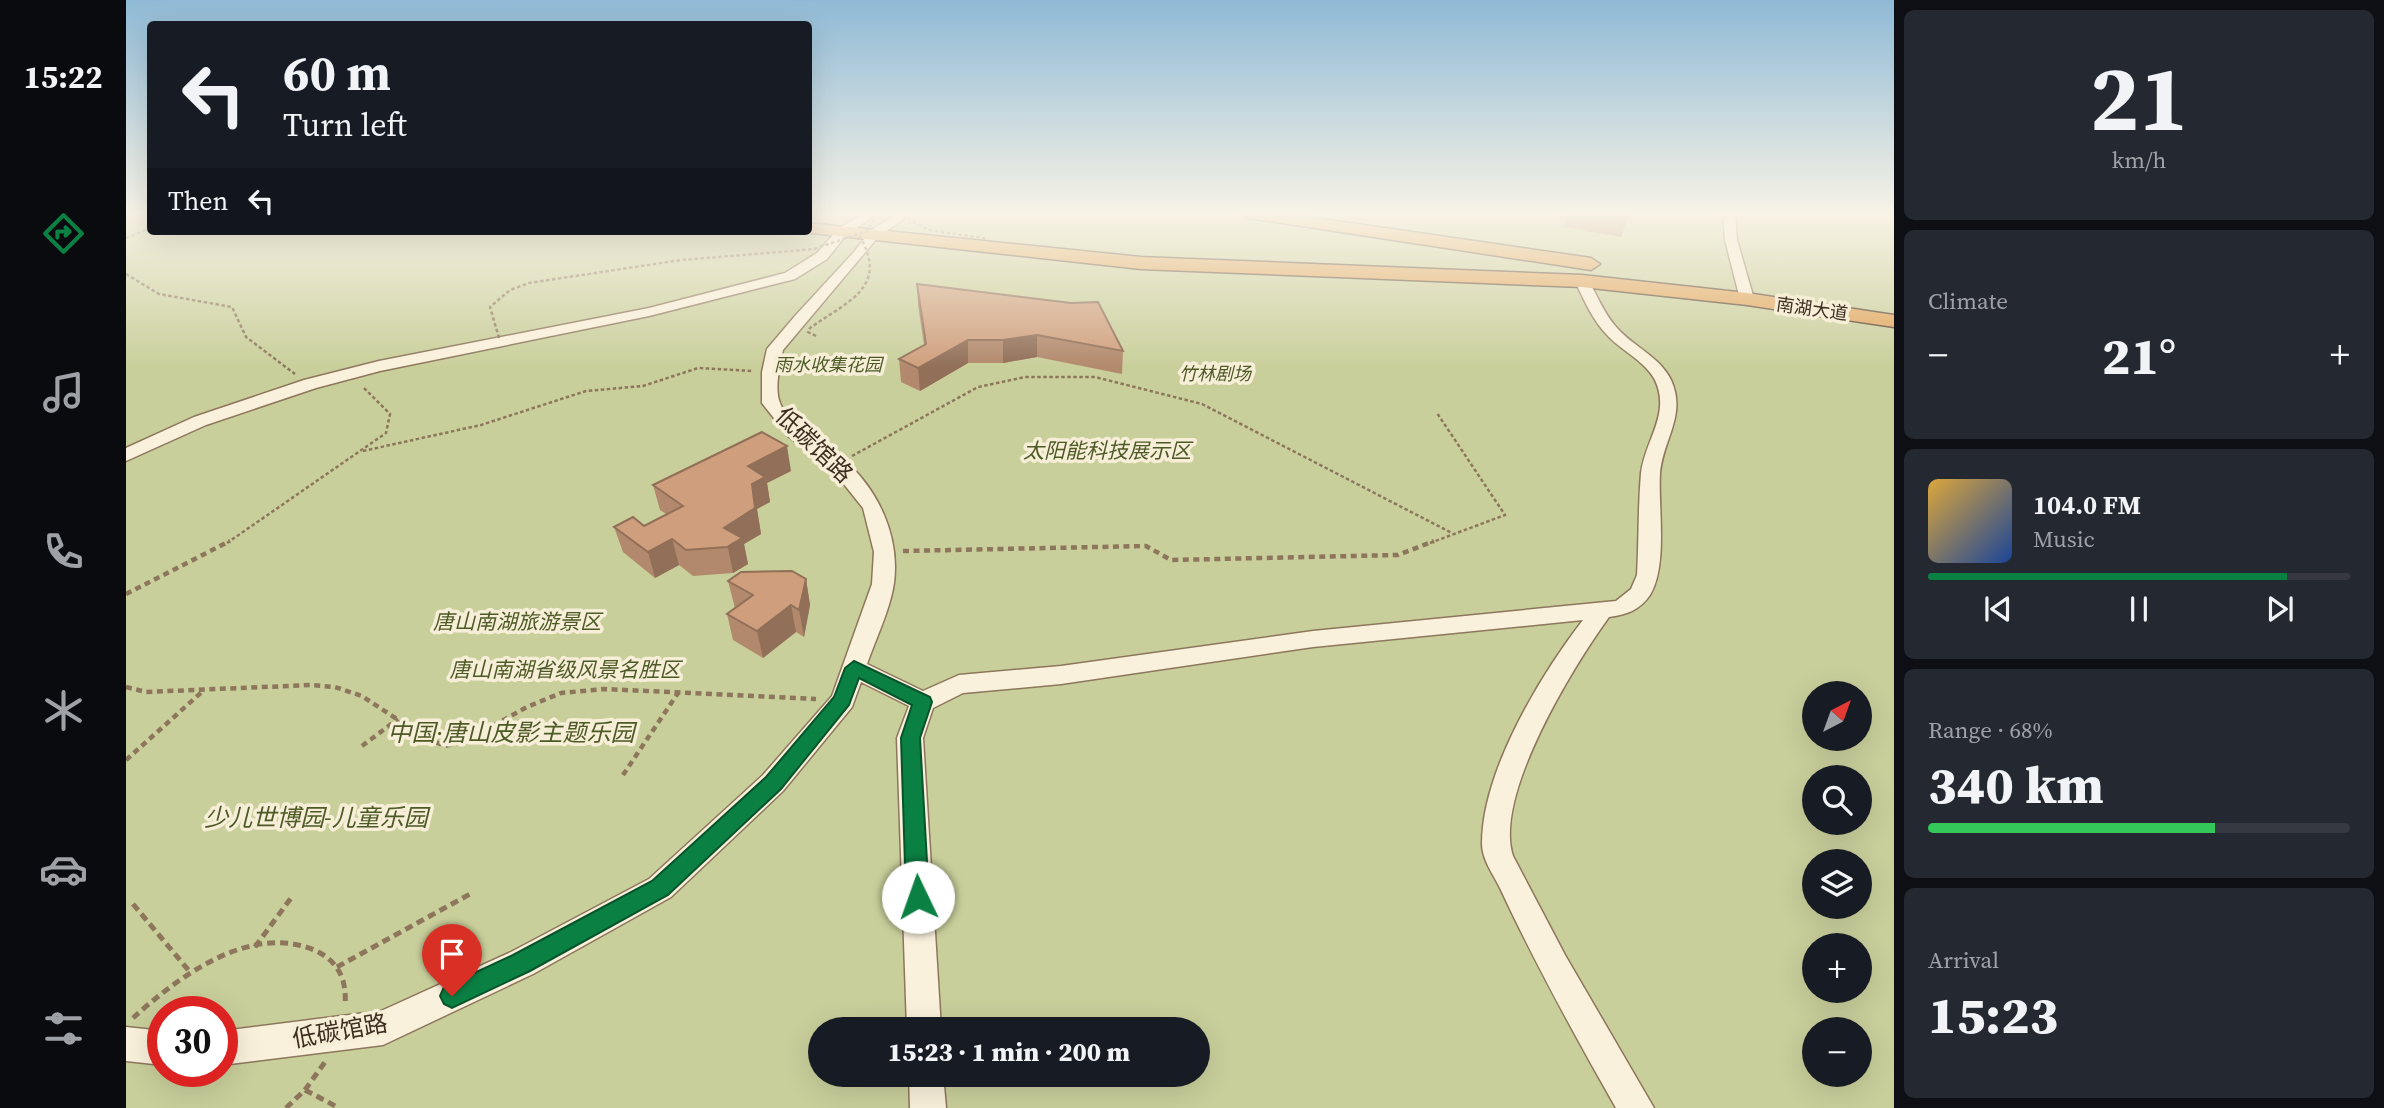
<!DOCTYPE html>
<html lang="en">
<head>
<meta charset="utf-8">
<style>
  body { margin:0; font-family:"Source Serif 4","Noto Sans SC",serif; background:#242831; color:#f1f3f6; height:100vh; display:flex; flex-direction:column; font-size:26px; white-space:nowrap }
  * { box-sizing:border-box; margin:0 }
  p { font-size:23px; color:#9ea1a6 }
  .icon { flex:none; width:38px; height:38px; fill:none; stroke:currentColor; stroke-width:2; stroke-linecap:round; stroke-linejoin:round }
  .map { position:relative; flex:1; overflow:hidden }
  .panel { display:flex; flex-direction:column; gap:10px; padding:10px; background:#0d0f14; width:490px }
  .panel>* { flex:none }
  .top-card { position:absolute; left:21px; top:21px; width:665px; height:214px; border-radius:7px; box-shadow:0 7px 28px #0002; background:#171b24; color:#f1f3f6; overflow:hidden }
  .needle { width:46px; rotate:41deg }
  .tools { position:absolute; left:1676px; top:681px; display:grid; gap:14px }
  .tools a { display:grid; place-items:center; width:70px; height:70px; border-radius:50%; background:#171b24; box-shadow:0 7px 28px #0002; font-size:35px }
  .speed { position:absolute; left:21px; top:996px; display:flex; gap:14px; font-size:35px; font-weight:700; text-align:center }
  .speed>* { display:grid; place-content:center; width:91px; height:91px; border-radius:50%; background:#171b24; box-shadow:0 7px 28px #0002; line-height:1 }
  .speed .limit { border:10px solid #d22; background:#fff; color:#111 }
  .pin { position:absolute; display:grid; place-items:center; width:60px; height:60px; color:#fff; margin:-72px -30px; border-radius:50% 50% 50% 0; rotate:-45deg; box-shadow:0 0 7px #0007 }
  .pin .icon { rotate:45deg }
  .me { position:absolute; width:77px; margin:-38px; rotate:357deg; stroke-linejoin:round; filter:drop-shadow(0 0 5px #0008) }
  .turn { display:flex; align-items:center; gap:24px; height:147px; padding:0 21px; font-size:32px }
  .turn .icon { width:91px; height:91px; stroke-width:2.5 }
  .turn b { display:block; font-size:49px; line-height:60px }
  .then { display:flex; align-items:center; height:66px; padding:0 21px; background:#0003; gap:14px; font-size:26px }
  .big { font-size:52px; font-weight:800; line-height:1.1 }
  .panel .widget { flex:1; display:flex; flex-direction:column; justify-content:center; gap:10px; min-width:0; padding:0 24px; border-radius:10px; background:#242831 }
  .panel .dial { align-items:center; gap:0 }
  .dial b { font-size:91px; line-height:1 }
  .song { display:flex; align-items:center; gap:21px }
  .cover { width:84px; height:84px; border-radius:10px; background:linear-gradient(135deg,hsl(40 70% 55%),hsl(220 70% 35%)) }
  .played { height:7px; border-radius:4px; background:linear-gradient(90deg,#0b8043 85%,#363941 85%) }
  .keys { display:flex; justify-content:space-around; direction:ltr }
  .heat { display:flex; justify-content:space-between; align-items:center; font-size:38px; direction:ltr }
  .charge { height:10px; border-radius:5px; background:linear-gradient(90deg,#34c759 68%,#363941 0) }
  .trip { position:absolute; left:682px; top:1017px; width:402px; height:70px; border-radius:35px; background:#171b24; box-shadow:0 7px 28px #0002; font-weight:800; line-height:70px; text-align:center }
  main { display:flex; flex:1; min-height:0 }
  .dock { display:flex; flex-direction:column; width:126px; justify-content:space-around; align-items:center; background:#090b0e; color:#9ea1a6 }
  .dock .icon { width:49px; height:49px }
  .dock .current { color:#0b8043 }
  .dock b { font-size:32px; color:#f1f3f6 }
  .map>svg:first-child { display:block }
</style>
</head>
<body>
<main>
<nav class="dock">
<b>15:22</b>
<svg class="icon current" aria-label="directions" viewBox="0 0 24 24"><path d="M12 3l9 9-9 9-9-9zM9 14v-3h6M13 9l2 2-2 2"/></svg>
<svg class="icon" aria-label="music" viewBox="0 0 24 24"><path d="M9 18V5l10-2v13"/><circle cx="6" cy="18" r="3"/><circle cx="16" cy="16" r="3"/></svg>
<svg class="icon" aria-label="phone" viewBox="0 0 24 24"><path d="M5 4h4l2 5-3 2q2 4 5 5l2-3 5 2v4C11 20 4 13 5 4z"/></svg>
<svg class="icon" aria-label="climate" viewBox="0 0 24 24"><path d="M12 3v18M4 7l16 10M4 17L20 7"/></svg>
<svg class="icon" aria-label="car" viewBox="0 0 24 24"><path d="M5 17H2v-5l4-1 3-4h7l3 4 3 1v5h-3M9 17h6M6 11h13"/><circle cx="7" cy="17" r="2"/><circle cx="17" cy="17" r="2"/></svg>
<svg class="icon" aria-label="filters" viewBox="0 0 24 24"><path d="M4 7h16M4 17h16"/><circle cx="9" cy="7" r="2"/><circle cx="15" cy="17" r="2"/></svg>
</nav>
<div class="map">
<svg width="1768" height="1108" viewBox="0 0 1768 1108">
  <rect width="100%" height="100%" fill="#f0e4c8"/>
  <path fill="#c9cf9b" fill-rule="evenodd" d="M 0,213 L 24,213 L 24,231 L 682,231 L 683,213 L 1768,213 L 1768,1108 L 0,1108 ZM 1689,693 L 1734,693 L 1734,738 L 1689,738 ZM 1689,777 L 1734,777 L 1734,822 L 1689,822 ZM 1689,861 L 1734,861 L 1734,906 L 1689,906 ZM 1689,945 L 1734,945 L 1734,990 L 1689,990 ZM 37,1012 L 96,1012 L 96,1071 L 37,1071 ZM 695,1029 L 1073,1029 L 1073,1074 L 695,1074 ZM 1689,1029 L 1734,1029 L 1734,1074 L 1689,1074 Z"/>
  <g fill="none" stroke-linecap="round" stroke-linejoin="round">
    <g stroke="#8d765c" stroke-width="3">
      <g id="minor">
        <polygon points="739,213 753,213 721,234 701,259 669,279 523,316 254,371 190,388 80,425 0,461 0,448 68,417 178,380 253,361 523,308 659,273 691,253 713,228"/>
        <path d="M 772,213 L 786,213 L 752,237 L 657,350 C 654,365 648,388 654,403 C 664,429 697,442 717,459 C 752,489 774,536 768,583 C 764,610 750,638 741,664 L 797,691 L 833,675 L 935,666 L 1187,631 L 1490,601 L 1505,589 L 1511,575 C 1513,541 1512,507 1515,473 C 1519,440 1545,414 1529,380 C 1519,361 1496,351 1482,336 C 1467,321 1458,300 1449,281 L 1451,278 L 1461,278 C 1471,295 1478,314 1491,328 C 1508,347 1534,357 1545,380 C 1561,415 1537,439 1534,473 C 1532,508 1542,565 1524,595 C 1514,610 1500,615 1483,617 C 1448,665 1367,796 1387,856 L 1439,955 L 1528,1108 L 1490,1108 C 1449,1036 1409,963 1374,888 C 1367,874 1356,859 1356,844 C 1356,771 1414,676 1457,620 L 1187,647 L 935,684 L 837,693 L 807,708 L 797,738 L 815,1029 L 781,1029 L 771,738 L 783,706 L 735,682 L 726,707 L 657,791 L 545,897 L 407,974 L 257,1045 L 96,1065 L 96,1031 L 255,1011 L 385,952 L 523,879 L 637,775 L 706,696 L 746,584 L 748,552 L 737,508 L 705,468 L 662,436 L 636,403 L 636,372 L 641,349 L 669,316 L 728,252 L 744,231 Z"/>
        <polygon points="1597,213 1609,213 1611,240 1628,299 1626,302 1614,299 1599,240"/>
        <polygon points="0,1027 37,1031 37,1065 0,1061"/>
        <polygon points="783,1074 817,1074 820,1108 784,1108"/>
      </g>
    </g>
    <g stroke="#5b4430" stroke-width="3">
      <g id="highway">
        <polygon points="1113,213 1155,213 1465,258 1474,264 1465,270 1122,218"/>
        <polygon points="682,223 1015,257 1456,275 1621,293 1768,315 1768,327 1621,305 1456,287 1015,269 676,232 682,231"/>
      </g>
    </g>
    <g stroke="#8d765c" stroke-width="2.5" stroke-dasharray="3.5 2.5" stroke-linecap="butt">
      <polyline points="0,238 24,228"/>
      <polyline points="0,274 33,294 106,307 120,337 169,374"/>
      <polyline points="237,451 355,425 460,391 517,386 572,368 626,371"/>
      <polyline points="726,456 852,387 899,377 969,377 1076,404 1326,533"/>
      <polyline points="101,543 260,433 264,414 237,387"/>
      <polyline points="1304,543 1379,515 1311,413"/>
    </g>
    <g stroke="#8d765c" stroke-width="4.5" stroke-dasharray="6 4.5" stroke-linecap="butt">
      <polyline points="777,551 1020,546 1045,560 1272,555 1308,541"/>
      <polyline points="0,594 104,541"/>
      <polyline points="0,687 20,692 185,685 209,687 236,696 298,737 319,746 338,742 401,707 435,693 478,689 690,699"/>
      <polyline points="236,746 272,719"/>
      <polyline points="0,760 77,691"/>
      <polyline points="497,775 552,693"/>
    </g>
    <g stroke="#8d765c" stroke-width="5" stroke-dasharray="8 5" stroke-linecap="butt">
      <polyline points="7,904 64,972"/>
      <polyline points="129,947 165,898"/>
      <polyline points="211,967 344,894"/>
      <path d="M 7,1018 C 52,977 124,923 188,950 C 213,961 221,980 219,1006"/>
      <polyline points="179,1090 213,1108"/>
      <polyline points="160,1108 179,1090 199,1062"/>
    </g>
    <use href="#minor" fill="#faf1dc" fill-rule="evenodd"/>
    <use href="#highway" fill="#e0a458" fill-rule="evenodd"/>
    <g stroke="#8d765c" stroke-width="2.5" stroke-dasharray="3.5 2.5" stroke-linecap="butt">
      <polyline points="771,213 803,230 863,239"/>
      <path d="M 690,336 L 682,332 L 684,328 C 722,301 764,287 733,235"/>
      <polyline points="373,338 364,307 384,290 403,283 555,260 688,249 741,231 752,213"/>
    </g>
  </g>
  <g fill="#b2896c">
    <polygon points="1326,213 1395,213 1394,215 1340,215"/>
    <polygon points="1441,213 1504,213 1495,237 1437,227"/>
    <polygon points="791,284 997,351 996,374 911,357 877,363 842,363 794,391 775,382 773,359 798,345 792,305"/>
    <polygon points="665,471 641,483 644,502 631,509 635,534 618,544 622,564 607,573 567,576 553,565 529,578 497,552 488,527 518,526 540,514 534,510 527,485"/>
    <polygon points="680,579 684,605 678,637 670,632 637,658 607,640 601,614 609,608 602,581"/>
  </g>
  <g fill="#916f58">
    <polygon points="911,335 911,357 877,363 877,340"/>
    <polygon points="842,340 842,363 794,391 792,368"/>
    <polygon points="661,446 665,471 641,483 644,502 631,509 635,534 618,544 622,564 607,573 598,528 622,466"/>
    <polygon points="546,539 553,565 529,578 522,552"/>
    <polygon points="680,579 684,605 678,637 673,610"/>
    <polygon points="665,605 670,632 637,658 631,631"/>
  </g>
  <g fill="#cf9f7d" stroke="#916f58" stroke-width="2">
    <polygon points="791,284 945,303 972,302 997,351 911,335 877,340 842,340 792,368 773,359 800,344"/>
    <polygon points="636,432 661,446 622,466 639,477 626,484 629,508 598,528 616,538 601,547 560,550 546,539 522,552 488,527 507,517 518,526 557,506 527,485"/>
    <polygon points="666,571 680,579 673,610 665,605 631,631 601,614 627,595 602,581 615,572"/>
  </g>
  <linearGradient id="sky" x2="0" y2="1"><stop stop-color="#8fbad6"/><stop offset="0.58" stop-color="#f8f3e6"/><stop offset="1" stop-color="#f8f3e6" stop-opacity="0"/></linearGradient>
  <rect width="1768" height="368" fill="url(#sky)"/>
  <polygon fill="#0b8043" stroke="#07532c" stroke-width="2" points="728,661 804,697 806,702 794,738 803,897 800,904 792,907 784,904 780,897 775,738 786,705 733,678 723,705 655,789 542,895 404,971 326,1008 318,1004 314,996 318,987 387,955 526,881 640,777 708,697 719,668"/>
  <g text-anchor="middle" stroke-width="7" stroke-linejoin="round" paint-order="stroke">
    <g font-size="18" fill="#3d2e20" stroke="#f7eed8">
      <text transform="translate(1686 309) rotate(8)" y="6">南湖大道</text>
    </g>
    <g font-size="18" font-style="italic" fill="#4d5a26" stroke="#f7eed8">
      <text x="702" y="371">雨水收集花园</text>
      <text x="1089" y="380">竹林剧场</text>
    </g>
    <g font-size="21" font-style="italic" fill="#4d5a26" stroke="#f7eed8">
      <text x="981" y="458">太阳能科技展示区</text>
      <text x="391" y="629">唐山南湖旅游景区</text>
      <text x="439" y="677">唐山南湖省级风景名胜区</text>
    </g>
    <g font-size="24" fill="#3d2e20" stroke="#f7eed8">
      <text transform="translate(688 445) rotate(44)" y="8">低碳馆路</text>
      <text transform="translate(214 1031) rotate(-10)" y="8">低碳馆路</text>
    </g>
    <g font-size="24" font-style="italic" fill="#4d5a26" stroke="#f7eed8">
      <text x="385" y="741">中国·唐山皮影主题乐园</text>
      <text x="190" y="826">少儿世博园-儿童乐园</text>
    </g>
  </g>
</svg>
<div class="tools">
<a><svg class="needle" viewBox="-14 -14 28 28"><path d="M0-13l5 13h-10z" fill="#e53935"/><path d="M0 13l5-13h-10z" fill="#9ea1a6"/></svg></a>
<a><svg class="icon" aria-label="search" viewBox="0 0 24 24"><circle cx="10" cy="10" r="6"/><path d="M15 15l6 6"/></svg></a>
<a><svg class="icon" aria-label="layers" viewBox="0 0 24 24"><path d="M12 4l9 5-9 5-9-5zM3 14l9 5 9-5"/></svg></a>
<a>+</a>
<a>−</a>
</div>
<div class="speed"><div class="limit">30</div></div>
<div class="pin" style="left:326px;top:996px;background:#d93025"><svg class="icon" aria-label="arrive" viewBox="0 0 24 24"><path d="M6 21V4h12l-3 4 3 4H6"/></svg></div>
<svg class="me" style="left:792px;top:897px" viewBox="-20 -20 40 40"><circle r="19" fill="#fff"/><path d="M0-13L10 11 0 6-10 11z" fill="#0b8043"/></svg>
<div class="trip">15:23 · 1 min · 200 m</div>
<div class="top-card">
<div class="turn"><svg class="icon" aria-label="left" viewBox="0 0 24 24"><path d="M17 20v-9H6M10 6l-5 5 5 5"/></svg><div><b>60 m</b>Turn left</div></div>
<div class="then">Then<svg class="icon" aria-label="left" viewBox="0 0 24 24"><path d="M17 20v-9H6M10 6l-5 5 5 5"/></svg></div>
</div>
</div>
<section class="panel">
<div class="widget dial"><b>21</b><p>km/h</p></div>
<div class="widget"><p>Climate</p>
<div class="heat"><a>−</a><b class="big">21°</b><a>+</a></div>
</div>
<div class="widget">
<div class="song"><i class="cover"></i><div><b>104.0 FM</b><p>Music</p></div></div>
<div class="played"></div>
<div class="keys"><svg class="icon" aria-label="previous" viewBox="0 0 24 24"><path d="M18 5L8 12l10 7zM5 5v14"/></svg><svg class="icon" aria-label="pause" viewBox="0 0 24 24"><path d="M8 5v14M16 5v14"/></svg><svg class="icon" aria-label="next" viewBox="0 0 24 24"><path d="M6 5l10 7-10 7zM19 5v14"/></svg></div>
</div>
<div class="widget"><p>Range · 68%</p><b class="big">340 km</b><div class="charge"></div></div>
<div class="widget"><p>Arrival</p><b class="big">15:23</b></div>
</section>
</main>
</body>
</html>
